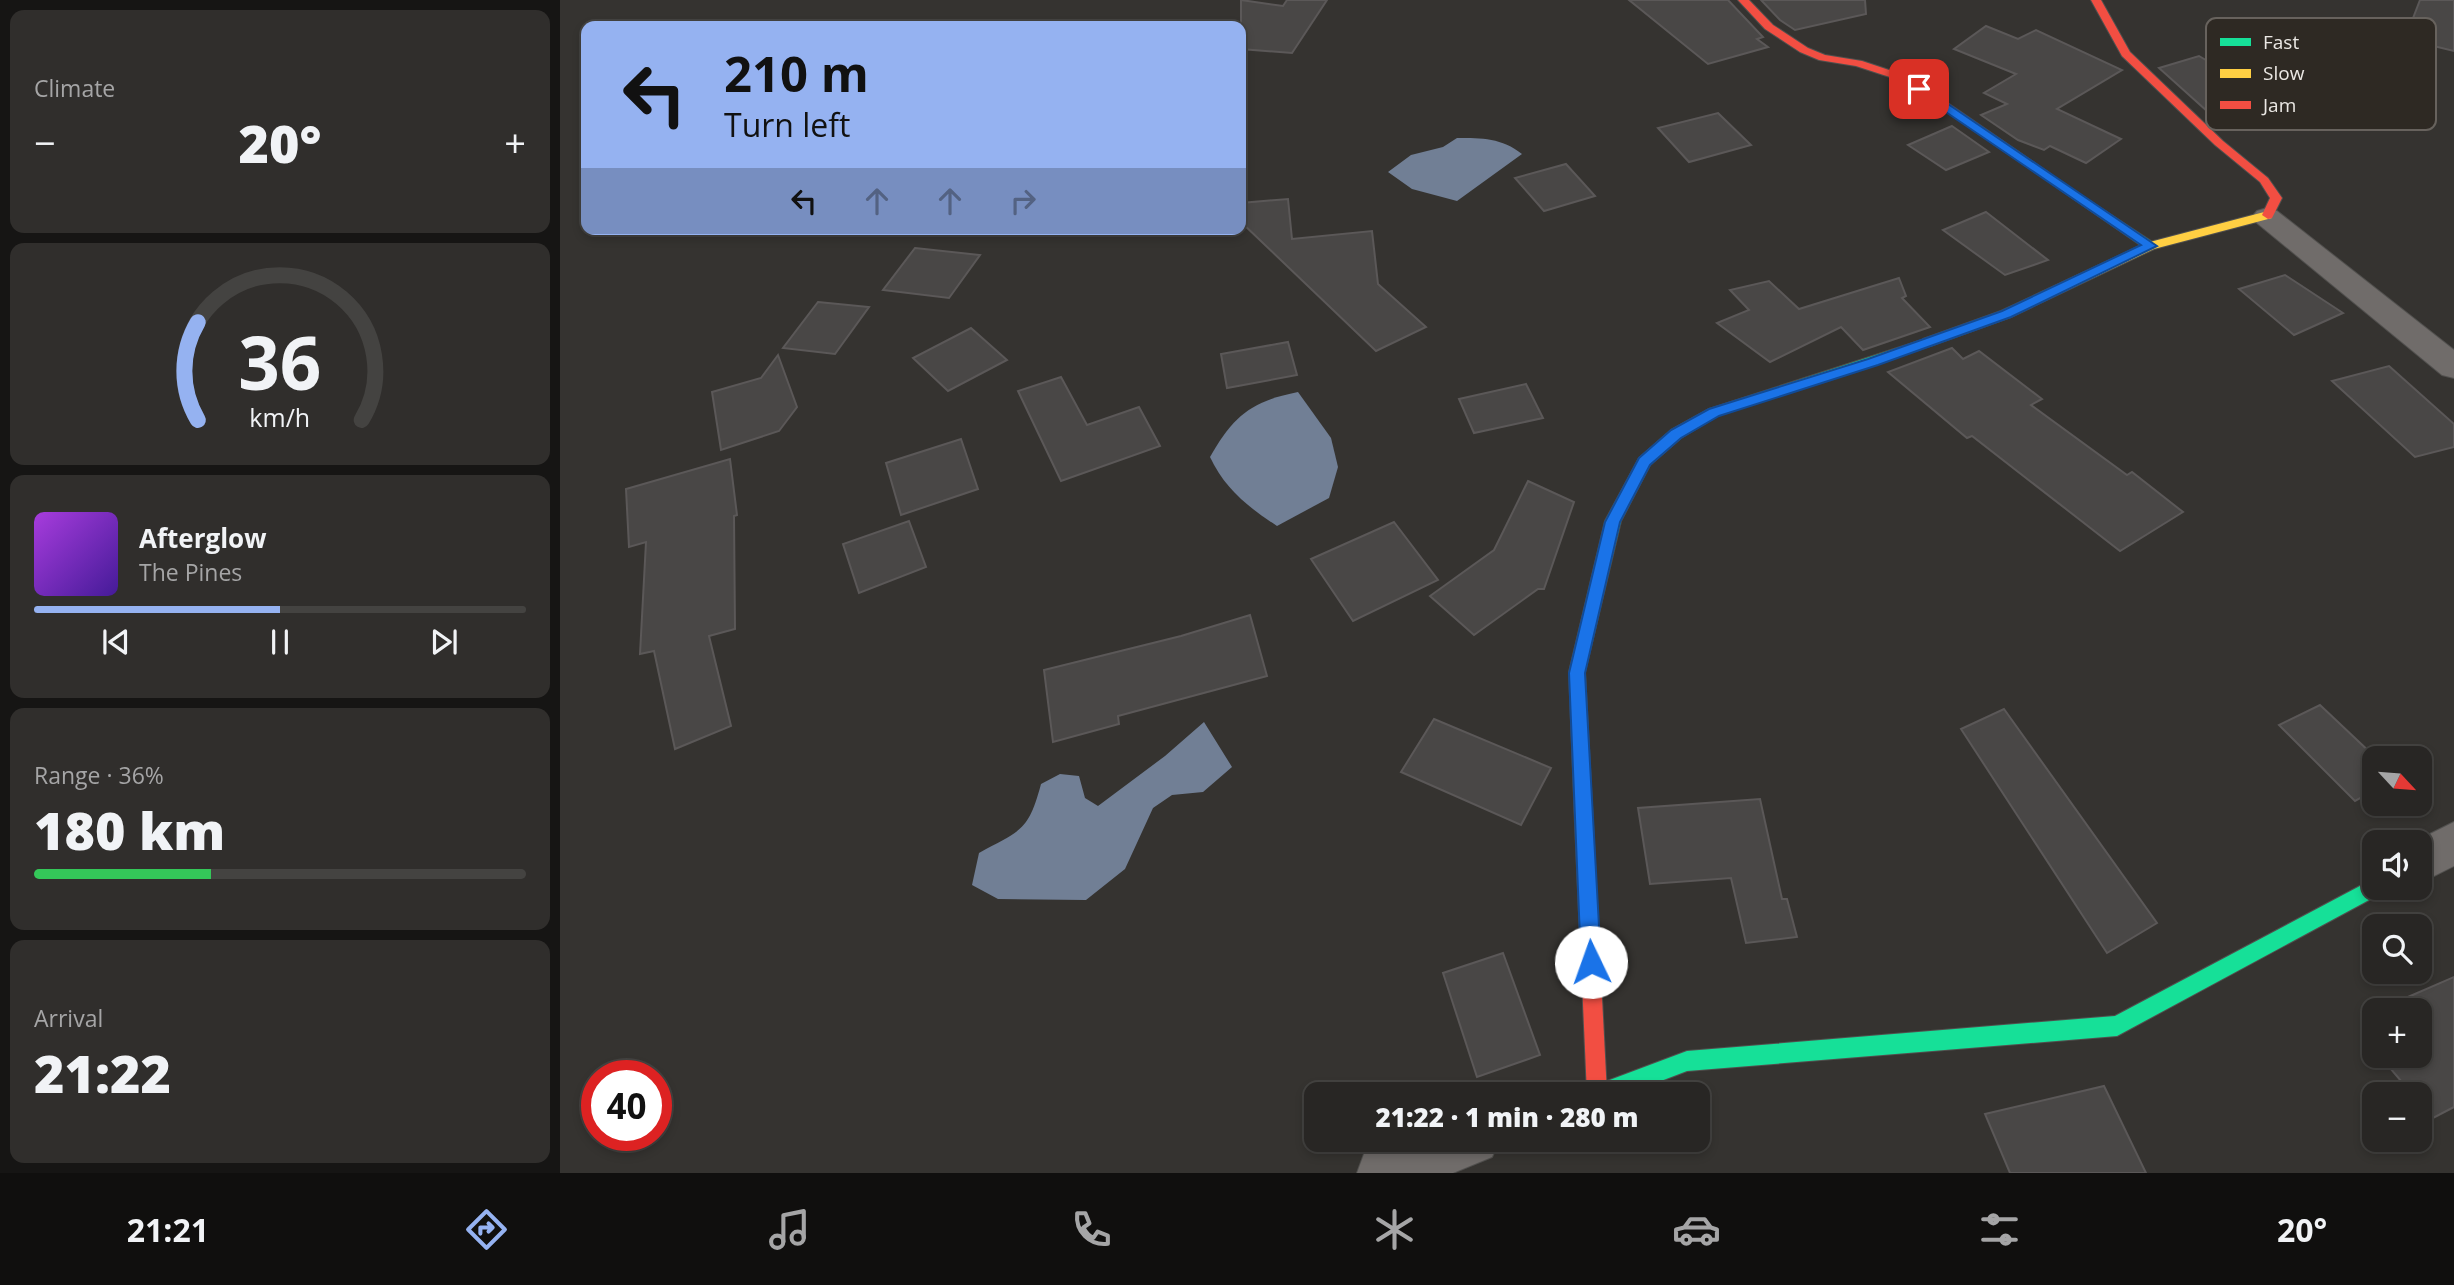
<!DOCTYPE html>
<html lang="en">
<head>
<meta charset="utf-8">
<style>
  body { margin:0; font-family:"Open Sans",sans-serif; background:#302e2c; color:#f1f3f6; height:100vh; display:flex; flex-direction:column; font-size:26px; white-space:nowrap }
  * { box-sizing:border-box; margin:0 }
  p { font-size:23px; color:#a5a5a6 }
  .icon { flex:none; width:38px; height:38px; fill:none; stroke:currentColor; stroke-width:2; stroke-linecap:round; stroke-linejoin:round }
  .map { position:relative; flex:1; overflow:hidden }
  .panel { display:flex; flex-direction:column; gap:10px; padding:10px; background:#161514; width:560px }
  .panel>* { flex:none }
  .top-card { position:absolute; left:21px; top:21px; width:665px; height:214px; border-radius:14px; box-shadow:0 4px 10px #0003,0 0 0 2px #444341; background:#95b2f1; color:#111; overflow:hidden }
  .needle { width:46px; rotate:116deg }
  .tools { position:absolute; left:1802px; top:746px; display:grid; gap:14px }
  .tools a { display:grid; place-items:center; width:70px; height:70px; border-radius:14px; background:#282624; box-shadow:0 4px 10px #0003,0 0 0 2px #444341; font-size:35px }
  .speed { position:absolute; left:21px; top:1060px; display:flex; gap:14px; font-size:35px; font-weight:700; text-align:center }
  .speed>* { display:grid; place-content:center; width:91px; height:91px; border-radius:50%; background:#282624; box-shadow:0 4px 10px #0003,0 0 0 2px #444341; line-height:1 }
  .speed .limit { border:10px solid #d22; background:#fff; color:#111 }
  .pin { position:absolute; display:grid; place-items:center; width:60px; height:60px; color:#fff; margin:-30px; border-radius:14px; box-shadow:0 4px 10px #0006 }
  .me { position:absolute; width:77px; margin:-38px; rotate:357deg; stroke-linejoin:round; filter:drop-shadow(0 0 5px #0008) }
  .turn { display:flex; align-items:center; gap:24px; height:147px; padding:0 28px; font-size:32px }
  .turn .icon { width:91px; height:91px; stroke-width:2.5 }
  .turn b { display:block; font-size:49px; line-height:60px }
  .lanes { display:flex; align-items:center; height:66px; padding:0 28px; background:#0003; justify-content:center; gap:35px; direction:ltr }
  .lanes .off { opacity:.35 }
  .big { font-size:52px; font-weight:800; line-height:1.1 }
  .panel .card { flex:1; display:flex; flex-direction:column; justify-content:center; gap:10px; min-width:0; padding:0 24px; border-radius:14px; background:#302e2c }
  .panel .dial { align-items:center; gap:0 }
  .dial svg { height:182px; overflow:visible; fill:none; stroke:#444341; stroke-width:7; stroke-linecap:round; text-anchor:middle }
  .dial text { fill:#f1f3f6; stroke:none }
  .song { display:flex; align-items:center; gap:21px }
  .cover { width:84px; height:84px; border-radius:10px; background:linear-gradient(135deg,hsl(280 70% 55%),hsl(260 70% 35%)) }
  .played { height:7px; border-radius:4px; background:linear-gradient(90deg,#95b2f1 50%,#444341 50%) }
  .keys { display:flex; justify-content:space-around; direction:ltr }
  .heat { display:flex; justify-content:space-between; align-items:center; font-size:38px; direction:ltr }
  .charge { height:10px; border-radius:5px; background:linear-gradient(90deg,#34c759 36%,#444341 0) }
  .trip { position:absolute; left:744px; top:1082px; width:406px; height:70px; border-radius:14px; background:#282624; box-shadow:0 4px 10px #0003,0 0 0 2px #444341; font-weight:800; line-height:70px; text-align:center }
  .dock { display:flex; height:112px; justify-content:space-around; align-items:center; background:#100f0e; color:#a5a5a6 }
  .dock .icon { width:49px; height:49px }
  .dock .selected { color:#95b2f1 }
  .dock b { font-size:32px; color:#f1f3f6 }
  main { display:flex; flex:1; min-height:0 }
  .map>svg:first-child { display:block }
</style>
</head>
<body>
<main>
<section class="panel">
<div class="card"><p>Climate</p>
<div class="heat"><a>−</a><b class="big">20°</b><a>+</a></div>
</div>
<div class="card dial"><svg viewBox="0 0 100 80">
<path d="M14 69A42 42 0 1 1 86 69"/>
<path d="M14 69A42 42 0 0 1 14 26" stroke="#95b2f1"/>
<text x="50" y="56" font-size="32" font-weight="700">36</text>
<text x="50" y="72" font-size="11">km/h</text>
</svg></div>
<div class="card">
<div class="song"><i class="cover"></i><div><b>Afterglow</b><p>The Pines</p></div></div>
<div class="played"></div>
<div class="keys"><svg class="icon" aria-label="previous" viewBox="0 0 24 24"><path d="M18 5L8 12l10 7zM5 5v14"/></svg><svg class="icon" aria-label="pause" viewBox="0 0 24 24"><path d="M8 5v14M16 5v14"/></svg><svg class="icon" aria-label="next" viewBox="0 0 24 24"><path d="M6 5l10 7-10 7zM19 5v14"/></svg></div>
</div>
<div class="card"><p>Range · 36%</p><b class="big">180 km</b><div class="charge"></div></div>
<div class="card"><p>Arrival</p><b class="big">21:22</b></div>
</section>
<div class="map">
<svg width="1894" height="1173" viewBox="0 0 1894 1173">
  <rect width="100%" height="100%" fill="#353330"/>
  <g fill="#717f95">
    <path d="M 897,138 C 922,138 942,138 962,154 L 897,201 L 852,189 L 828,172 L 851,155 L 883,147 Z"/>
    <path d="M 738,392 L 771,438 L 778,467 L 769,498 L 717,526 C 688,507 665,489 650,457 C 673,416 692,401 738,392 Z"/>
    <path d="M 644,722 L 672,767 L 643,792 L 612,795 L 593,808 L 565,869 L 526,900 L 438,899 L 412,885 L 419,853 C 460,830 468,833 481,784 L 500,774 L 519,776 L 525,798 L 538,806 L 605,756 Z"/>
  </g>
  <g fill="#494746" stroke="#5b5858" stroke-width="2">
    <polygon points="681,0 723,6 727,0 767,0 732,53 681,49"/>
    <polygon points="1069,0 1168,0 1203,37 1197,39 1208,47 1148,64"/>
    <polygon points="1201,0 1305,0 1306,14 1235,30 1220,20"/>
    <polygon points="1860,0 1894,0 1894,51 1845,39"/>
    <polygon points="1426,26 1458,39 1476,30 1562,70 1497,109 1561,139 1526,163 1490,146 1484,150 1458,140 1421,115 1447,104 1424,93 1456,74 1394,49"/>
    <polygon points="1639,56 1712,99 1657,120 1599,68"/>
    <polygon points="1158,113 1191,145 1129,162 1098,128"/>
    <polygon points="1392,126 1429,152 1386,170 1348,145"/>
    <polygon points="1006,164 1035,196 984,211 955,178"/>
    <polygon points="728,199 732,239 812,231 818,284 866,327 816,351 681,222 681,203"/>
    <polygon points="1426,212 1488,260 1445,275 1383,230"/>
    <polygon points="355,248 420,255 389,298 323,290"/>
    <polygon points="1725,275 1783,313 1734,335 1679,289"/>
    <polygon points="1339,278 1346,296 1342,298 1370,327 1303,350 1281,327 1210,362 1157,323 1189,310 1170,290 1209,281 1239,309"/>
    <polygon points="258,302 309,307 275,354 223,348"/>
    <polygon points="411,328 447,360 388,391 353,358"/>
    <polygon points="728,342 737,375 667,388 661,354"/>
    <polygon points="1392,348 1403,359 1419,351 1482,399 1471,405 1567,475 1572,472 1623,512 1560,551 1412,436 1407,438 1328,372"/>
    <polygon points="218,355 237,407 219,431 161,450 152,392 201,378"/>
    <polygon points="1829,366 1894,424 1894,447 1855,457 1772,381"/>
    <polygon points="501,377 527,425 579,407 600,446 501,481 458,391"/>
    <polygon points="966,384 983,418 914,433 899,399"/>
    <polygon points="401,439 418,489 341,515 326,463"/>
    <polygon points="170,459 177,515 174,516 175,629 149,636 171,726 115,749 94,651 80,654 86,542 69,547 66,489"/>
    <polygon points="968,481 1014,502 984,589 978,589 914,635 870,596 934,550"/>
    <polygon points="349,521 366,567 299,593 283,544"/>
    <polygon points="834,522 878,580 793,621 751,559"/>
    <polygon points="690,615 707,676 558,716 559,724 493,742 484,670 621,636"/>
    <polygon points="1760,705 1815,757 1815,790 1795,801 1719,725"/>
    <polygon points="1444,709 1597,923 1547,953 1401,729"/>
    <polygon points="874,719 991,768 961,825 841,772"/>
    <polygon points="1200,799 1222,899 1227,899 1237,937 1186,943 1171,878 1090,884 1078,808"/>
    <polygon points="943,953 980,1055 917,1077 883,973"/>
    <polygon points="1894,977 1894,1107 1873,1118 1860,1104 1860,1094 1852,1094 1819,1055 1860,1055 1860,1010 1842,1010 1854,1004 1848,997"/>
    <polygon points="1544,1086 1586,1173 1450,1173 1425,1114"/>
  </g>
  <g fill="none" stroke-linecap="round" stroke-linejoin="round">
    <g stroke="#51504e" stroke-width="2">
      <g id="street">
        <polygon points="1707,208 1717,211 1894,350 1894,378 1882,375 1697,223 1692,217 1697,211"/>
        <polygon points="1894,822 1894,866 1860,883 1860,842 1854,842"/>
        <polygon points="843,1139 940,1139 932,1157 893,1173 797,1173 804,1154"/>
      </g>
    </g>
    <g stroke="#51504e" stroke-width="2">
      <g id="fast">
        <polygon points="1486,172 1594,243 1594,249 1586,249 1482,177 1482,173"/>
        <polygon points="1368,338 1373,339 1373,345 1159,415 1121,438 1090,465 1061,521 1025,672 1033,824 1030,830 1024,832 1018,830 1015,824 1009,672 1045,521 1079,458 1111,430 1149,409"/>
        <polygon points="1815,878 1815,887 1824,887 1822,893 1557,1036 1127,1071 1067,1094 1028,1094 1031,1087 1127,1051 1555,1016"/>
      </g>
    </g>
    <g stroke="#51504e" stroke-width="2">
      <polygon id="slow" points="1708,211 1712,212 1712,218 1594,249 1451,317 1373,345 1368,346 1361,342 1363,339 1441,311 1586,243"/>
    </g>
    <g stroke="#51504e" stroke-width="2">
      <g id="jam">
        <polygon points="1178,0 1189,0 1213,25 1248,48 1265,55 1302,61 1350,77 1492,175 1490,177 1482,177 1342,81 1296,66 1259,60 1240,52 1205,29"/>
        <polygon points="1531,0 1541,0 1570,52 1663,141 1708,178 1722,198 1712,218 1708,219 1702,215 1710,198 1700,182 1655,145 1562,56"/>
        <polygon points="1024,816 1030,818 1033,824 1047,1094 1027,1094 1015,824 1018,818"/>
      </g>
    </g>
    <use href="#street" fill="#706c6a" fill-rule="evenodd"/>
    <use href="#fast" fill="#16e098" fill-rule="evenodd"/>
    <use href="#slow" fill="#ffcf43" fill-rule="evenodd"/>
    <use href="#jam" fill="#f24e42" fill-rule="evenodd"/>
  </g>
  <polygon fill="#1a73e8" stroke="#114b97" stroke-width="2" points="1355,87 1363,87 1597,246 1451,317 1318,365 1159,416 1121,438 1090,465 1060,522 1025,673 1041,962 1038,969 1031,972 1024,969 1021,962 1009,673 1045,522 1079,458 1111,430 1149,409 1308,359 1442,311 1581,245 1355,91"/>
  <rect x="1646" y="18" width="230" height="112" rx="10" fill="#2e2923" stroke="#67625d" stroke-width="2"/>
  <rect x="1660" y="38" width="31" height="8" fill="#16e098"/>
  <rect x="1660" y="69" width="31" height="9" fill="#ffcf43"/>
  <rect x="1660" y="101" width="31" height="8" fill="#f24e42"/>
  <g font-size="19" fill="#ebe8e4">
    <text x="1703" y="49">Fast</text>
    <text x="1703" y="80">Slow</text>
    <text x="1703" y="112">Jam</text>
  </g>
</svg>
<div class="tools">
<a><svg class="needle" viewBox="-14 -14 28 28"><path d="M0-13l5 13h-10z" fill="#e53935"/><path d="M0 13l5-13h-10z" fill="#a5a5a6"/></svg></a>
<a><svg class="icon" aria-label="sound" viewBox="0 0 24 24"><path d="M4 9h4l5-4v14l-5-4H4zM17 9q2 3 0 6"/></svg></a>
<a><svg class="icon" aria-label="search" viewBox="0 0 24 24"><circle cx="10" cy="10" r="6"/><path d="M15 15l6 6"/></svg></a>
<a>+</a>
<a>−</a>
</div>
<div class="speed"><div class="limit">40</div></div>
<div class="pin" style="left:1359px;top:89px;background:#d93025"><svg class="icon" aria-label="arrive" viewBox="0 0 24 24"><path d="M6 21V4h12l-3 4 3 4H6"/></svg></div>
<svg class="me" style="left:1031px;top:962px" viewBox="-20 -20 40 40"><circle r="19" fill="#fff"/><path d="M0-13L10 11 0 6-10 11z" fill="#1a73e8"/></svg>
<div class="trip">21:22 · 1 min · 280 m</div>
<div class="top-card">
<div class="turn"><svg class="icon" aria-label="left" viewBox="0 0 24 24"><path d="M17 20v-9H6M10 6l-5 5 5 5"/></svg><div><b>210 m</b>Turn left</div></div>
<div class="lanes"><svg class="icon" aria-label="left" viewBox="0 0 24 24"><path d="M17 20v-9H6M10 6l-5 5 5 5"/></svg><svg class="icon off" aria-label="ahead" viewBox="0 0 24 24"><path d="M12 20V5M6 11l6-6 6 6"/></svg><svg class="icon off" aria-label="ahead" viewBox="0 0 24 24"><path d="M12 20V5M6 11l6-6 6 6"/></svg><svg class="icon off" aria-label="right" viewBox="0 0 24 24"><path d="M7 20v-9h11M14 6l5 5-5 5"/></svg></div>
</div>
</div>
</main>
<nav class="dock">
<b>21:21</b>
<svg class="icon selected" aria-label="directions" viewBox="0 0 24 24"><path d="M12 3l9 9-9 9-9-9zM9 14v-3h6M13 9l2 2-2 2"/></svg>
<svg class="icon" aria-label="music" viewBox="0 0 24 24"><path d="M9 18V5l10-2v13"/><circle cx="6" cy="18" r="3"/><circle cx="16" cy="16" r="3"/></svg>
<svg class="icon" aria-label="phone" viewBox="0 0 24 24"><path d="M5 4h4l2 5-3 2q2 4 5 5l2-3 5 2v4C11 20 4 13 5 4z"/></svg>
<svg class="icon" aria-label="climate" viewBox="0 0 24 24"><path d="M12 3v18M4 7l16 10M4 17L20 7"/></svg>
<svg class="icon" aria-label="car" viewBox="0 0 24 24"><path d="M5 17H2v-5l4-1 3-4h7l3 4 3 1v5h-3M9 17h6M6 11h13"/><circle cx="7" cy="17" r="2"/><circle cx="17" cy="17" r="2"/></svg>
<svg class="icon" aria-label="filters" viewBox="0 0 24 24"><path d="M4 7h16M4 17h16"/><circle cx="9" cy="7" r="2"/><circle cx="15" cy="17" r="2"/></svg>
<b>20°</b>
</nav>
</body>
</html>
